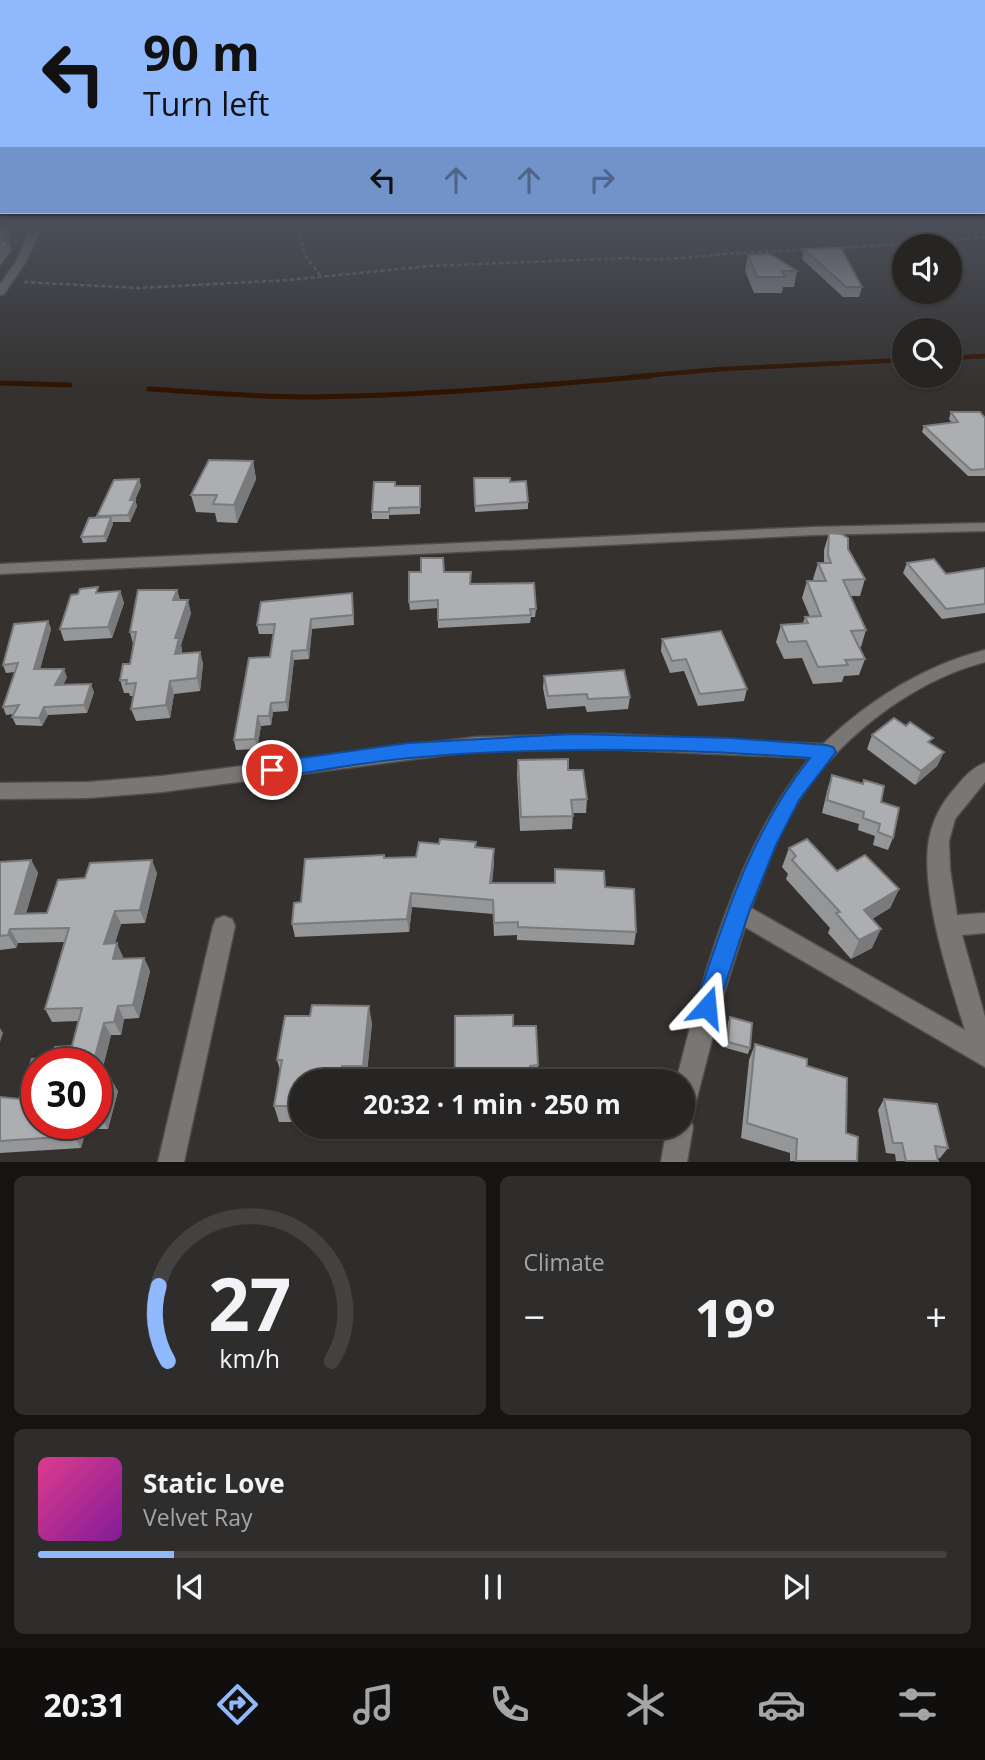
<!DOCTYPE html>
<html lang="en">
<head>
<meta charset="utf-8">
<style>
  body { margin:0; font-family:"Open Sans",sans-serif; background:#2f2d2b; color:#f1f3f6; height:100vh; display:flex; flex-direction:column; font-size:26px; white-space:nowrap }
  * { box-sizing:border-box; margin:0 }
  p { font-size:23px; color:#a4a5a6 }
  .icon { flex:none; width:38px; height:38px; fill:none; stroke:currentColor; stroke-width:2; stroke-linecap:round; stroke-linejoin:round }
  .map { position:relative; height:1162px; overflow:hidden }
  .panel { display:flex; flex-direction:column; gap:14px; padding:14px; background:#151413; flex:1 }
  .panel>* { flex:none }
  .top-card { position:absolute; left:0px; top:0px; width:985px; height:214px; box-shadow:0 2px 5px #0004,0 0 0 2px #434241; background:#8fb8fd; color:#111; overflow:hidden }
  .buttons { position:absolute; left:892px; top:234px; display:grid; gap:14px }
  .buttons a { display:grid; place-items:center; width:70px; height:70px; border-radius:50%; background:#272523; box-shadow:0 2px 5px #0004,0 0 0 2px #434241; font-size:35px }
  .speed { position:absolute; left:21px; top:1048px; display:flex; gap:14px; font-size:35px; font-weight:700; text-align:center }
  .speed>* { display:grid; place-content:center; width:91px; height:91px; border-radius:50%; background:#272523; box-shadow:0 2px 5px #0004,0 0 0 2px #434241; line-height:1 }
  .speed .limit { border:10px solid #d22; background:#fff; color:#111 }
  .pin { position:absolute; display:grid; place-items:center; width:60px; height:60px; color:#fff; margin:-30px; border:4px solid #fff; border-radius:50%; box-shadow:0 2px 7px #0007 }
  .me { position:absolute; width:77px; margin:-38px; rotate:18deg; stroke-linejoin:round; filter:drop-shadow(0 0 5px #0008) }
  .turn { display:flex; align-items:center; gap:24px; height:147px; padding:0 28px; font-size:32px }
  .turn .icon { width:91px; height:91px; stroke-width:2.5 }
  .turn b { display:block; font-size:49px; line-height:60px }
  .lanes { display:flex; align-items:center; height:66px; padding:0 28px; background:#0003; justify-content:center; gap:35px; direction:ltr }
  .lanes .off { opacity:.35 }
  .big { font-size:52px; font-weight:700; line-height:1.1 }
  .panel .widget { flex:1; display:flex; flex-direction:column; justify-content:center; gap:10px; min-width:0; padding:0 24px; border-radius:10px; background:#2f2d2b }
  .panel .dial { align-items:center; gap:0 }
  .dial svg { height:182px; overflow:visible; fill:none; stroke:#434241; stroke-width:7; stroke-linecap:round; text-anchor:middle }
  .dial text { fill:#f1f3f6; stroke:none }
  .song { display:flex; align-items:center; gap:21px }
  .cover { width:84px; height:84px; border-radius:10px; background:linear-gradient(135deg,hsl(330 70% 55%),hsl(290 70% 35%)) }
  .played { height:7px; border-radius:4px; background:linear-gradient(90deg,#8fb8fd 15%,#434241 15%) }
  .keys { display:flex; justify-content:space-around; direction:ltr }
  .heat { display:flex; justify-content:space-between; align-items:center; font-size:38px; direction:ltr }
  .panel .tiles { flex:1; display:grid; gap:14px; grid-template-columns:1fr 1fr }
  .widget:last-child { grid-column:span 2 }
  .trip { position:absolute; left:289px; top:1069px; width:406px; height:70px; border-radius:35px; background:#272523; box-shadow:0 2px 5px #0004,0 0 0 2px #434241; font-weight:700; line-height:70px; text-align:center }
  .dock { display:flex; height:112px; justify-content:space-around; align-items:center; background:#100f0e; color:#a4a5a6 }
  .dock .icon { width:49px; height:49px }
  .dock .active { color:#8fb8fd }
  .dock b { font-size:32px; color:#f1f3f6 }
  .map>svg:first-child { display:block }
</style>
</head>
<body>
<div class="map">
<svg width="985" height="1162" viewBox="0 0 985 1162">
  <rect width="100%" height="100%" fill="#34312f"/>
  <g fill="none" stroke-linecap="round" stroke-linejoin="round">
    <g stroke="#301300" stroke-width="4.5">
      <polyline points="950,358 985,356"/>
      <polyline points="630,377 722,369 905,360"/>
    </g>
    <g stroke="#301300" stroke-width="5">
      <polyline points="0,383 70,385"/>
      <path d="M 149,389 C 200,392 252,397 304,397 C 419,396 534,386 650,376"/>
    </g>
    <g stroke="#504d4b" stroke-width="3">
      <g id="minor">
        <polygon points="985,523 985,531 814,535 0,574 0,564 814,527"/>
        <path d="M 985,650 L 985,662 C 909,682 833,742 793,810 C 775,840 764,875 751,908 L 965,1030 C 949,978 920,892 929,839 C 933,819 942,802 956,787 C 964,777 973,767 985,763 L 985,782 L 955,819 L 949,841 L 950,869 L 957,915 L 985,913 L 985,933 L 962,935 L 985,1017 L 985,1067 L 745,927 L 724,993 L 691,1121 L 693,1127 L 687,1162 L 661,1162 L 667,1127 L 682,1127 L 682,1082 L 676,1082 C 702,977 740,840 810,758 L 607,749 L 476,751 L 162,792 L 88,798 L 0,799 L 0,783 L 88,782 L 162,776 L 476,737 L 607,734 L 823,744 C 869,700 923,666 985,650 Z"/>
        <polygon points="224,916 232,919 235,926 184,1162 158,1162 213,926 216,919"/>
      </g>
    </g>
    <g stroke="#504d4b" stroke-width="3">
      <polygon id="tertiary" points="31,228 41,228 26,262 4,294 0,295 0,284 16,262"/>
    </g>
    <g stroke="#6d6b69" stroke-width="2.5" stroke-dasharray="4.5 2.5" stroke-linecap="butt">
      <polyline points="299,228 304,254 320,275"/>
      <path d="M 24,282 L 139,288 L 288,280 L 430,266 L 628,258 C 665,262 702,255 740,253 C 822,249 903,245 985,237"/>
    </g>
    <use href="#minor" fill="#797674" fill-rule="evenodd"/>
    <use href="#tertiary" fill="#797674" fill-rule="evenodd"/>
  </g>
  <g fill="#949698" fill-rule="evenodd">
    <polygon points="804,249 862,287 859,297 843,297 802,259"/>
    <polygon points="748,255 797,271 794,287 783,287 782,293 754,293 745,271"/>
    <polygon points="951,412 985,418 985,476 968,476 922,432 924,426 952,423 949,419"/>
    <polygon points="253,461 256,479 237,523 217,522 215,513 196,512 191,495"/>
    <polygon points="474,478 510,482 528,502 528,509 475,512"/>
    <polygon points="139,479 141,486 135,500 137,506 130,522 112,522 113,524 106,542 83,543 81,537 98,518 97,516"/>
    <polygon points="396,486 420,486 420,514 389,515 389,519 372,519 372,512"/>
    <polygon points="829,533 848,549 865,579 860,596 851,596 866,630 861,647 859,647 865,659 859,675 844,676 842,682 813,684 802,658 784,659 776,642 781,625 803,623 805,617 810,617 802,598 807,581 814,581 813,579 818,563 824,563 824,550"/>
    <polygon points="907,563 946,574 985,568 985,613 942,619 903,573"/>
    <polygon points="444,572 471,584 536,609 535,617 531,617 530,623 438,628 438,608 410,610 409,602"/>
    <polygon points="177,590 180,600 191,613 181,645 182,651 181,654 200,652 203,664 200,691 174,694 170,718 136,721 131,709 134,696 130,696 129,693 124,693 120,680 130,664 133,644 130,632"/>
    <polygon points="120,591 124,603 112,638 64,641 60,629 100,593"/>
    <polygon points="353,603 354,625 312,629 309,659 294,660 288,711 273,712 271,725 261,726 257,749 236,750 234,740 270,657 274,634 259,634 257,625"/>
    <polygon points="48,621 51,629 40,669 67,677 63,685 94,692 87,713 48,715 42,726 16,725 12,717 14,714 6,715 3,707 15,672 6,673 3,665"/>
    <polygon points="662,639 747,689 744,701 698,706 684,671 670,673 661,651"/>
    <polygon points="544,676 630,697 628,709 587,712 585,706 547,709 543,688"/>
    <polygon points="872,735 931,743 944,752 937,766 915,785 867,749"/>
    <polygon points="518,760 568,770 587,799 586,813 573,813 572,829 520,831 517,774"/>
    <polygon points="832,775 863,784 864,780 881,802 893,838 888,850 873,845 875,836 858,830 859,824 822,813 828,787"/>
    <polygon points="476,842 476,847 494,849 494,863 492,883 554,883 555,869 605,887 636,932 634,945 517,940 517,935 494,936 493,914 412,907 409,932 295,937 292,924 301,902 384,858 416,857 439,844"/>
    <polygon points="789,848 837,871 899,889 890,908 872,919 872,948 851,959 828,933 830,928 786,879 788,874 782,867"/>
    <path d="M 31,860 L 38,873 L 26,913 L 47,913 L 157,873 L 145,923 L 121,924 L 115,943 L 123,957 L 122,959 L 144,958 L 150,971 L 139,1018 L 124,1019 L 121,1035 L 111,1035 L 100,1079 L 118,1091 L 108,1129 L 86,1129 L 81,1148 L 0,1153 L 0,1097 L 19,1099 L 52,1058 L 72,1046 L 78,1021 L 52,1022 L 45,1009 L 65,942 L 18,943 L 16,948 L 0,950 L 0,862 ZM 96,1064 L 96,1124 L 37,1124 Z"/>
    <polygon points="730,1017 750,1048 748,1054 726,1048 728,1023"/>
    <polygon points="372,1023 366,1082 301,1082 301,1122 279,1122 274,1106 280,1070 277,1060"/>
    <polygon points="513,1026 538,1065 537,1076 530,1076"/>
    <polygon points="755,1044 807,1066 846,1133 857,1161 790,1161 790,1153 741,1138 749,1060"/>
    <polygon points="884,1099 948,1148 940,1158 938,1158 938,1161 896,1161 895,1154 886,1153 878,1110"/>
  </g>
  <g fill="#787a7c">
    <polygon points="8,228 15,228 9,241 12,250 0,266 0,252 2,241"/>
    <polygon points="253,461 256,479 237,523 234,505"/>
    <polygon points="139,479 141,486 135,500 137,506 130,522 128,515 130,500"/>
    <polygon points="111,517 113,524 106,542 104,536"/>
    <polygon points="177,590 180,602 173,600"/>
    <polygon points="120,591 124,603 112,638 108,627"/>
    <polygon points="188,600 191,613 181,645 182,651 178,667 175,654 175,638"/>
    <polygon points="311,619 312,629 309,659 307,650"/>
    <polygon points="48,621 51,629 38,677 34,669"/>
    <polygon points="292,651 294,660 288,711 286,702"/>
    <polygon points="200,652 203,664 200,691 197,678"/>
    <polygon points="64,669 67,677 59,694 55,685"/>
    <polygon points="170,681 174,694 170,718 166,705"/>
    <polygon points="91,684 94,692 87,713 84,705"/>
    <polygon points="271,703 273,712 271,725 269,716"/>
    <polygon points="44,707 48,715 42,726 39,718"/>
    <polygon points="258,716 261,726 257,749 255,739"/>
    <polygon points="944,752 937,766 915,785 921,771"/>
    <polygon points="494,849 494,863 490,896 490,883"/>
    <polygon points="31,860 38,873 22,927 15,914"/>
    <polygon points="152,860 157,873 145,923 140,910"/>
    <polygon points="899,889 890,908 856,929 864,910"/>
    <polygon points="411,893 412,907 409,932 407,919"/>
    <polygon points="115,911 121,924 110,957 104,944"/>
    <polygon points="10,929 18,943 16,948 8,935"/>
    <polygon points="881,929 872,948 851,959 859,940"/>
    <polygon points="117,943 123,957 119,973 113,959"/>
    <polygon points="144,958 150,971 139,1018 133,1005"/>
    <polygon points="118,1006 124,1019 121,1035 114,1022"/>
    <polygon points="369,1006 372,1023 366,1082 363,1066"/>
    <polygon points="104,1023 111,1035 96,1092 96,1064 93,1064"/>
    <polygon points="0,1028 3,1033 0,1042"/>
    <polygon points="342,1066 345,1082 340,1082"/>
    <polygon points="111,1079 118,1091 108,1129 101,1117"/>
    <polygon points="77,1124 83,1124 86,1129 81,1148 74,1136"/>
  </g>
  <g fill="#acaeb1" stroke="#787a7c" stroke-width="2">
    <polygon points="0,228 8,228 2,241 9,241 0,252"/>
    <polygon points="841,248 862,287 846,287 804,249"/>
    <polygon points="770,254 797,271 782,271 785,277 757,277 748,255"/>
    <polygon points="951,412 980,412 985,418 985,469 971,470 924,426 958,422"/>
    <polygon points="209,460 253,461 234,505 213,504 217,495 191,495"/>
    <polygon points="474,478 510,478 510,482 526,481 528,502 475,506"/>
    <polygon points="139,479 130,500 135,500 128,515 97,516 114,480"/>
    <polygon points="374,482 395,482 395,486 420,486 420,507 389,508 389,512 372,512"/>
    <polygon points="111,517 104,536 81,537 89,518"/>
    <polygon points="829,533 841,534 848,538 848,549 865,579 843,580 866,630 851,631 865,659 845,660 848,665 818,667 806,641 788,642 781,625 808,623 805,617 821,616 807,581 826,581 818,563 831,563 828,555"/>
    <polygon points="421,558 443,558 444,572 471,572 470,584 534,583 536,609 530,609 531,615 438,620 438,600 409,602 409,572 421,572"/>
    <polygon points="934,559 946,574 985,568 985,604 946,609 907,563"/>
    <polygon points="98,587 96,593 120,591 108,627 60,629 71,595 78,594 80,589"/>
    <polygon points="138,590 177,590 173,600 188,600 175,638 179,638 175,654 200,652 197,678 170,681 166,705 131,709 136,683 126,684 127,680 120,680 123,664 130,664 136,632 130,632"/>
    <polygon points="352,593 353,615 311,619 307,650 292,651 286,702 271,703 269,716 258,716 255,739 234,740 249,658 270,657 275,624 257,625 261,602"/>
    <polygon points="48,621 34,669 64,669 55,685 91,684 84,705 44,707 39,718 12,717 19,705 3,707 18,663 3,665 14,624"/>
    <polygon points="721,631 747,689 700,694 686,659 672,661 662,639"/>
    <polygon points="624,670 630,697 588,699 587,694 548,696 544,676"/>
    <polygon points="894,718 906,726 910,722 933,738 928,742 944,752 921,771 872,735"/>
    <polygon points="568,759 568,770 583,770 587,799 571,800 573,816 521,817 518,760"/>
    <polygon points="832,775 863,784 864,780 884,786 881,802 899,808 893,838 878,832 880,824 863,818 864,812 827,800"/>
    <polygon points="440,839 476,842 475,847 494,849 490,883 555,883 555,869 604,871 605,887 634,889 636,932 518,927 518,922 494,923 493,900 411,893 407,919 292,924 294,903 301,902 305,859 384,855 384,858 416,857 419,842 439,844"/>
    <polygon points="807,839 837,871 865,855 899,889 864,910 881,929 859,940 836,913 840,912 792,860 796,856 789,848"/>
    <polygon points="31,860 15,914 47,913 58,880 85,878 90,863 152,860 140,910 115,911 104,944 117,943 113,959 144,958 133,1005 118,1006 114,1022 104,1023 93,1064 37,1064 37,1124 77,1124 74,1136 0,1141 0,1097 19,1099 32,1059 52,1058 55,1047 72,1046 82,1008 45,1009 69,928 10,929 8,935 0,936 0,862"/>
    <polygon points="312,1005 369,1006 363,1066 342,1066 340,1082 301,1082 301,1106 274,1106 282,1060 277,1060 285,1016 310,1016"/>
    <polygon points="513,1015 513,1026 536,1026 538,1065 530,1066 529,1082 455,1082 455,1016"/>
    <polygon points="730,1017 752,1023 750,1048 728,1042"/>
    <polygon points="755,1044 807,1059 807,1066 847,1078 846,1133 858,1137 857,1161 796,1161 797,1139 747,1123"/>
    <polygon points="96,1079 111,1079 101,1117 96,1117"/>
    <polygon points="884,1099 937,1104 948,1148 935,1146 938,1161 906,1161 902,1143 893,1143"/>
  </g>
  <linearGradient id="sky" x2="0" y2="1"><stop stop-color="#1d1b1a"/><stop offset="0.58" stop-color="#4a4e58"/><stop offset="1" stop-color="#4a4e58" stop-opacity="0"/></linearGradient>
  <rect width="985" height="390" fill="url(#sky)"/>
  <path fill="#1a73e8" stroke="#114b97" stroke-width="2" d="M 572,734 L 730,738 L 826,745 L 833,747 L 836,752 L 799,800 L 776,845 L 749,912 L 715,1016 L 707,1019 L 698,1016 L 695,1007 C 724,920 751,831 810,758 C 676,748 543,746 410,758 C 364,762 318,771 272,778 L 265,775 L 262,770 L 265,764 L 272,762 L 408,743 Z"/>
</svg>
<div class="buttons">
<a><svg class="icon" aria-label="sound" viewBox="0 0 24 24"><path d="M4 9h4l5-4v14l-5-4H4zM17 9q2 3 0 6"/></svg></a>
<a><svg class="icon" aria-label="search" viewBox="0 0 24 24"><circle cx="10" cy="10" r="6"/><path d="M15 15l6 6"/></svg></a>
</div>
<div class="speed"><div class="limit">30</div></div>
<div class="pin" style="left:272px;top:770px;background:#d93025"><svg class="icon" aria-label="arrive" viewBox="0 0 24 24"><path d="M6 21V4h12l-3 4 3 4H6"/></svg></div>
<svg class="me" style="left:707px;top:1007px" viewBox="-20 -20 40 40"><path d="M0-17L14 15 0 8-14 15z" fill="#1a73e8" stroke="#fff" stroke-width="4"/></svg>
<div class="trip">20:32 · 1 min · 250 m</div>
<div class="top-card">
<div class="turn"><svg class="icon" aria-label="left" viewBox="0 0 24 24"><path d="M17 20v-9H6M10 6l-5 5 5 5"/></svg><div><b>90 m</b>Turn left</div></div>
<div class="lanes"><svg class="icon" aria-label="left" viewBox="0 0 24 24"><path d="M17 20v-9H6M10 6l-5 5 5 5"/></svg><svg class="icon off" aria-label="ahead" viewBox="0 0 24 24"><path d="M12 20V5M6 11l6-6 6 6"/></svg><svg class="icon off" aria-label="ahead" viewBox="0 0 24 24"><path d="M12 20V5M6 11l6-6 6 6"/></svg><svg class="icon off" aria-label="right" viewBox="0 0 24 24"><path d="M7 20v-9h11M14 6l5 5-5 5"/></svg></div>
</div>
</div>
<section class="panel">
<div class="tiles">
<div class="widget dial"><svg viewBox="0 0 100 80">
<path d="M14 69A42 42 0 1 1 86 69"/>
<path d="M14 69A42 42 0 0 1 10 36" stroke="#8fb8fd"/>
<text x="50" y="56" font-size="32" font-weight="700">27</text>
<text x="50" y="72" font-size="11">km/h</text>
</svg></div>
<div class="widget"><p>Climate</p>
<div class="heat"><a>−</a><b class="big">19°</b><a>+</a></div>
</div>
<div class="widget">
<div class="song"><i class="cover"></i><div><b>Static Love</b><p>Velvet Ray</p></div></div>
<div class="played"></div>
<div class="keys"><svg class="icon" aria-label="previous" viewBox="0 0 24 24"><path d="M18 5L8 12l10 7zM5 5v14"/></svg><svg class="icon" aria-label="pause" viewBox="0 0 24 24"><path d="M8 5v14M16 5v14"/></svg><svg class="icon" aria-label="next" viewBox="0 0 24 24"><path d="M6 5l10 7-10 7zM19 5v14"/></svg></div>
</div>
</div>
</section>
<nav class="dock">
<b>20:31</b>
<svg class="icon active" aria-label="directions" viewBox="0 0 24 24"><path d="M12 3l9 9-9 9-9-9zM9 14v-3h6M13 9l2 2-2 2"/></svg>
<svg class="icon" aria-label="music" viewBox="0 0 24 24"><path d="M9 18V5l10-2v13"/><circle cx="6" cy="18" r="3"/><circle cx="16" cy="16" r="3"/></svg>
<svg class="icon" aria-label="phone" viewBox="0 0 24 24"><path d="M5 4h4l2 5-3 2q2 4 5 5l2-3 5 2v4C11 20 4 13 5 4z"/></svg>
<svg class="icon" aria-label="climate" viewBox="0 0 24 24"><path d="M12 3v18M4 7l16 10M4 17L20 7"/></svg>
<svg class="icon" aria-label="car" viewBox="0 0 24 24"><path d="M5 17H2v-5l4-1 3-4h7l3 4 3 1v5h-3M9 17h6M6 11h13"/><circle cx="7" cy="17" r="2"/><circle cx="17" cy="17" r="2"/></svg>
<svg class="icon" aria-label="filters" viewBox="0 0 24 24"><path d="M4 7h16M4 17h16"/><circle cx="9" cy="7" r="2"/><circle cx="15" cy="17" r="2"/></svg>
</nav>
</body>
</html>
